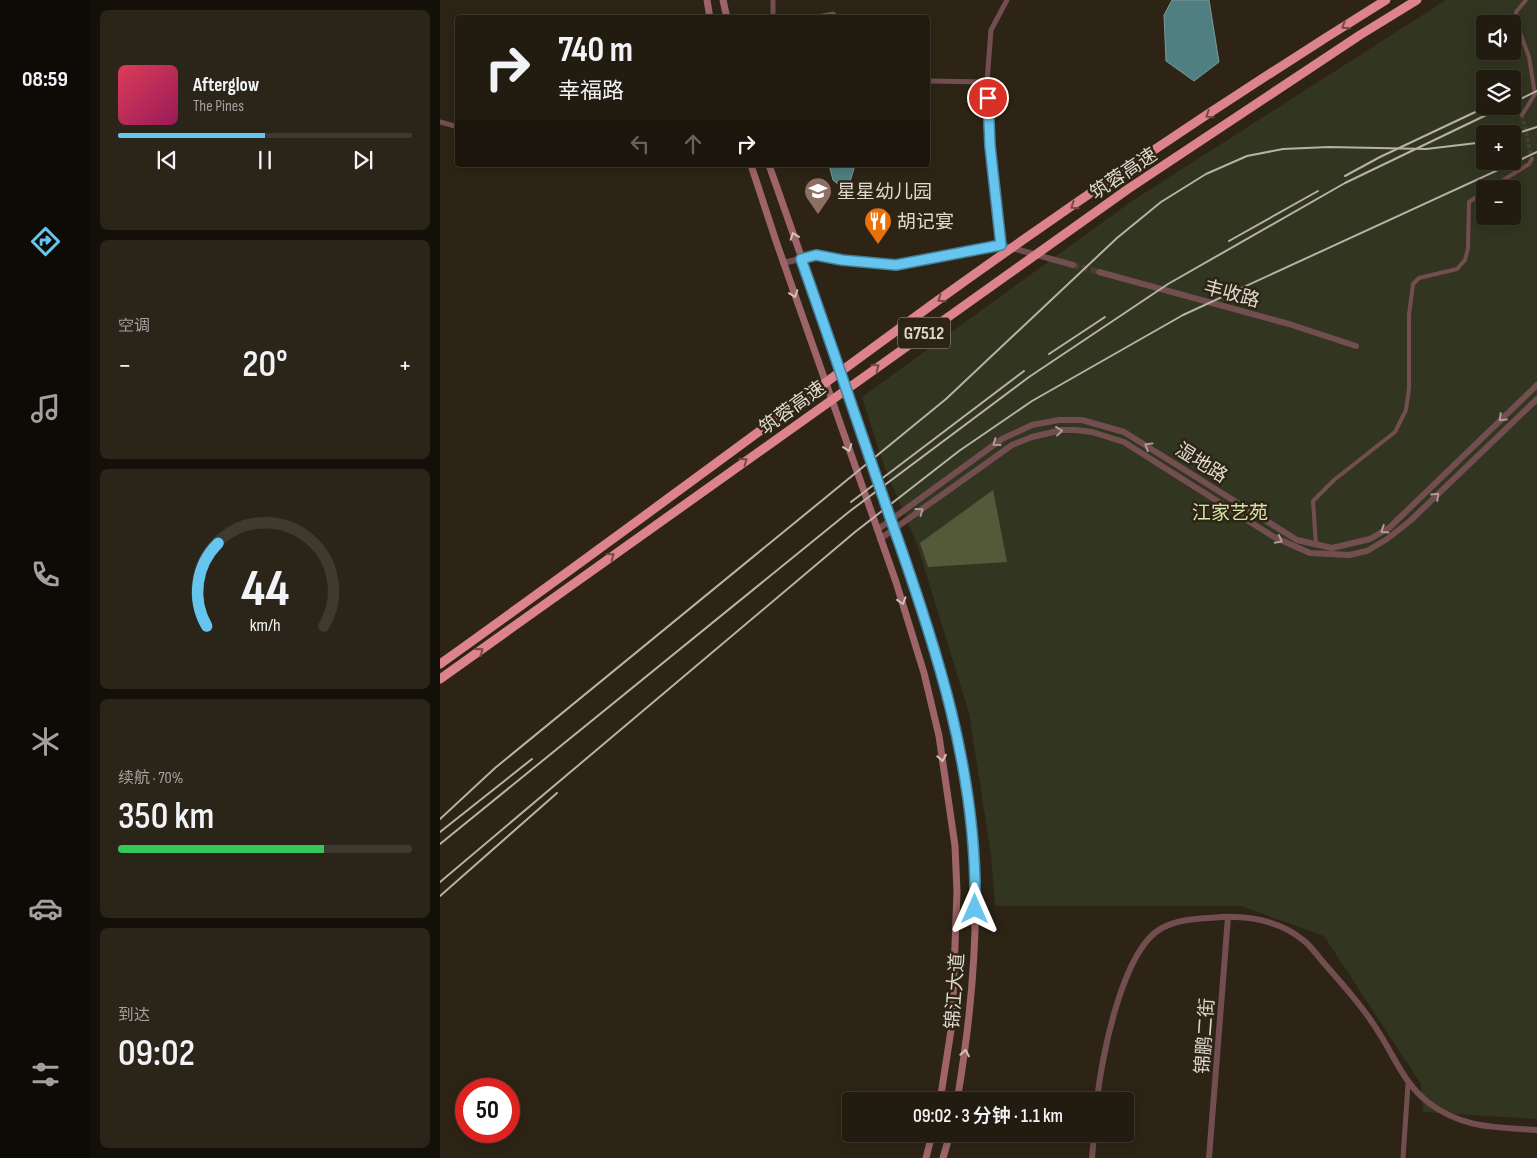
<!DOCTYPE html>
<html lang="zh">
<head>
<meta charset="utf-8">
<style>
  body { margin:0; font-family:"Sofia Sans Condensed","Noto Sans SC",sans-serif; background:#2a2419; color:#f1f3f6; height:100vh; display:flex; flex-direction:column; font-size:19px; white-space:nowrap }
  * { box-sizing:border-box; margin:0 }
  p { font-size:16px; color:#a2a19f }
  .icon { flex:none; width:28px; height:28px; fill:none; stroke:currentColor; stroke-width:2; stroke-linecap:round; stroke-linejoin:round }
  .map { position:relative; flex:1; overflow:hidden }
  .sheet { display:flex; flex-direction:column; gap:10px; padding:10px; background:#130f09; width:350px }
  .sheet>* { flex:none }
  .guide { position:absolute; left:15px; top:15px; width:475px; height:152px; border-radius:5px; box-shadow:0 2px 12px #0003,0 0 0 1px #3f3930; background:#221b10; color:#f1f3f6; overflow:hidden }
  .controls { position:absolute; left:1036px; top:15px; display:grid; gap:10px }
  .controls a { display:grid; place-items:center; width:45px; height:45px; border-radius:5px; background:#221b10; box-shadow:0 2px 12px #0003,0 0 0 1px #3f3930; font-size:25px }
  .speed { position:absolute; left:15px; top:1078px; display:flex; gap:10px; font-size:25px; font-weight:700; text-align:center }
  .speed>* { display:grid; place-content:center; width:65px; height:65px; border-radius:50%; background:#221b10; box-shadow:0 2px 12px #0003,0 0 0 1px #3f3930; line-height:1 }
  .speed .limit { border:8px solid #d22; background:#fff; color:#111 }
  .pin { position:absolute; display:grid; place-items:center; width:42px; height:42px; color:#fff; margin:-21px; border:2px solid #fff; border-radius:50%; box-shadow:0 1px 5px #0007 }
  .me { position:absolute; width:55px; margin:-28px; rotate:0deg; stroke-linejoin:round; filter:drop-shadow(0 0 4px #0008) }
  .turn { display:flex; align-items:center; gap:18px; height:105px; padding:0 20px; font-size:22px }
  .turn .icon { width:65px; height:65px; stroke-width:2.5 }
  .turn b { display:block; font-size:35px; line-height:42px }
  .lanes { display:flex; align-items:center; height:48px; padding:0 20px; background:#0003; justify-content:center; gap:25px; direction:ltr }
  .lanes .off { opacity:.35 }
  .big { font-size:38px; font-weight:600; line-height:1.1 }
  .sheet .tile { flex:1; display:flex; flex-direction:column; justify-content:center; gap:8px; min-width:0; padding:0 18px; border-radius:8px; background:#2a2419 }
  .sheet .dial { align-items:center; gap:0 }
  .dial svg { height:130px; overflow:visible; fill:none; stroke:#3f3930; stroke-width:7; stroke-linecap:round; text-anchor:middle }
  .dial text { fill:#f1f3f6; stroke:none }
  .song { display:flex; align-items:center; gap:15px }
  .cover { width:60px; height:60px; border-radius:8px; background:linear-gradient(135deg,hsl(350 70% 55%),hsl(330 70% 35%)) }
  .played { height:5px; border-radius:2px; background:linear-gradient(90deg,#65c5ee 50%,#3f3930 50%) }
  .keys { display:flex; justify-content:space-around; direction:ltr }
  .heat { display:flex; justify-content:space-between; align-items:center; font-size:28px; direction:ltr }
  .charge { height:8px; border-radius:4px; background:linear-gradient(90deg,#34c759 70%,#3f3930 0) }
  .trip { position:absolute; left:402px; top:1092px; width:292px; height:50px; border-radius:5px; background:#221b10; box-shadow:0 2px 12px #0003,0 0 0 1px #3f3930; font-weight:600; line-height:50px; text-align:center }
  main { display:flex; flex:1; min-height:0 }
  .menu { display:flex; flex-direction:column; width:90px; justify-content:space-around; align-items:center; background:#0e0b06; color:#a2a19f }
  .menu .icon { width:35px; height:35px }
  .menu .active { color:#65c5ee }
  .menu b { font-size:22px; color:#f1f3f6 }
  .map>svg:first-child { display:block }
</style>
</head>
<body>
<main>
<nav class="menu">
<b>08:59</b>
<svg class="icon active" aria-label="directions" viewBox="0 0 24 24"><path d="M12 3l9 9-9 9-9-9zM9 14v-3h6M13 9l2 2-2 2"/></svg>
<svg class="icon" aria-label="music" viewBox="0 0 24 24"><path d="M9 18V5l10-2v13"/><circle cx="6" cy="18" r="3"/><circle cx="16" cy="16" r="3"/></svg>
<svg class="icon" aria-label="phone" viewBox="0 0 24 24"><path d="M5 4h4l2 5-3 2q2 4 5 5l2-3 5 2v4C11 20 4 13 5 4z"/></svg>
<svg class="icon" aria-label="climate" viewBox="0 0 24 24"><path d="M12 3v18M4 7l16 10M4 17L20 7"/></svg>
<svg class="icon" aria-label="car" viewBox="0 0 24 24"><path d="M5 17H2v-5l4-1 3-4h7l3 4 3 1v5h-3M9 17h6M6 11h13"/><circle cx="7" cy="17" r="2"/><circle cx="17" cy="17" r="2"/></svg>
<svg class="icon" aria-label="filters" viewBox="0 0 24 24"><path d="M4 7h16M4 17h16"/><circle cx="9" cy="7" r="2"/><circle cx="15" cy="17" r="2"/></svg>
</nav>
<section class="sheet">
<div class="tile">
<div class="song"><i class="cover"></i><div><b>Afterglow</b><p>The Pines</p></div></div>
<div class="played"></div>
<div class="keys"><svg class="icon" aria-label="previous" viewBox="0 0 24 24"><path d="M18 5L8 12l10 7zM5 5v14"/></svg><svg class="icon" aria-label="pause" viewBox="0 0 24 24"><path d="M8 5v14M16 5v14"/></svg><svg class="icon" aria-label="next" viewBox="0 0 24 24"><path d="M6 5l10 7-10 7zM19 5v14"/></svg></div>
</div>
<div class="tile"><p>空调</p>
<div class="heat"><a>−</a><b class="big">20°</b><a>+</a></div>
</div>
<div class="tile dial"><svg viewBox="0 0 100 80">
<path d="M14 69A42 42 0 1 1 86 69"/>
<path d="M14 69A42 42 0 0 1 21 18" stroke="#65c5ee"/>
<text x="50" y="56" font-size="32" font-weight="700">44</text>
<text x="50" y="72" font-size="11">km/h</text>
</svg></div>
<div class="tile"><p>续航 · 70%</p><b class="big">350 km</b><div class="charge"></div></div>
<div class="tile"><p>到达</p><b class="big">09:02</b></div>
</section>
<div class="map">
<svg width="1097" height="1158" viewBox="0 0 1097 1158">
  <rect width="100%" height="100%" fill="#2d2415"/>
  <path fill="#323620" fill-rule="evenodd" d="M 1006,0 L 1097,0 L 1097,1119 L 983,1112 L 981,1084 L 884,936 L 801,906 L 555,906 L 551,854 L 529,713 L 477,544 L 444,466 L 422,397 L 692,201 ZM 1045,24 L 1072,24 L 1072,51 L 1045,51 ZM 1045,79 L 1072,79 L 1072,106 L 1045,106 ZM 1045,134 L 1072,134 L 1072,161 L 1045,161 ZM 1045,189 L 1072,189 L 1072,216 L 1045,216 Z"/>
  <polygon fill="#545a39" points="553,490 567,562 488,567 480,543"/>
  <g fill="#4f7f80" stroke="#7a9a98">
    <polygon points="732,0 769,0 779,62 754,81 726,61 724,15"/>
    <polygon points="389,165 415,165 407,192 393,180"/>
  </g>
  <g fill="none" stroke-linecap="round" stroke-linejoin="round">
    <polyline stroke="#483f31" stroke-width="4" stroke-dasharray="4 2" stroke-linecap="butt" points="1082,115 1092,159"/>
    <polyline stroke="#483f31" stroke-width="6" stroke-dasharray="6 3" stroke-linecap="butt" points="633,265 659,272"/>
    <g stroke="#734e51" stroke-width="4">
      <polyline points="1082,115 1095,94 1089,57 1077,24 1076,12 1086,0"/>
      <polyline points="1049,189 1089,164 1092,159"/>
      <polyline points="876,545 873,501 894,480 955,432 966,410 969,388 969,315 973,284 979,278 1017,269 1025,260 1028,248 1029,202 1045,191"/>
    </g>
    <g stroke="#734e51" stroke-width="5">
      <polyline points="333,18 333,0"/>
      <polyline points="372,18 393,14 397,18"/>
      <polyline points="488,81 547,82"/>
      <polyline points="0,122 18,127"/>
      <polyline points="561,245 550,146 547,82 551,30 567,0"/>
      <polyline points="963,1158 968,1084"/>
    </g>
    <g stroke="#734e51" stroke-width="6">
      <polyline points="343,263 376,255 402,260 456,265 561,245 633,265"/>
      <polyline points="659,272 849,324 916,346"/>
      <polyline points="437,530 562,439 592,425 619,420 642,420 684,432 857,540 892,548 930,539 949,528 1097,385"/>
      <polyline points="440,539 572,445 592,437 622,430 636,430 652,432 684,442 834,537 870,553 909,555 927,551 947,539 970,521 1097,399"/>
      <path d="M 657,1101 C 661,1060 682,949 722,928 C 740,918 761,919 781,917 C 809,916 840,921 863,940 C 870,945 877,955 883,962 C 904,986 925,1009 941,1036 C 957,1062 965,1084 989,1103 C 1023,1129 1057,1127 1097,1130"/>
      <polyline points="652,1158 654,1134"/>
      <polyline points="769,1158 788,917"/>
    </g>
    <g stroke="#9e6469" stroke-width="7">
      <polyline points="267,0 270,18"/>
      <polyline points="283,0 287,18"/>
      <polyline points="311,165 336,241 456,582 484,673 499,736 515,846 517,892 512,1024 500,1101"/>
      <path d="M 329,165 C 356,242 383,318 410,395 C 424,436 437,478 451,520 C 487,621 521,722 532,830 C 541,920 532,1012 517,1101"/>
      <polyline points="486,1158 492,1134"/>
      <polyline points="503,1158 510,1134"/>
    </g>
    <g stroke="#b8b1a7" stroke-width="2">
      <polyline points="1072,103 1097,91"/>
      <polyline points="1072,135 1097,127"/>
      <polyline points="905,176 940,157 1048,106"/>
      <polyline points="789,241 878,191"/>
      <polyline points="609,354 665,317"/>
      <polyline points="411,502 584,371"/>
      <polyline points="0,819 55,768 506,399 677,238 721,202 766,174 807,156 843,149 889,147 986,149 1045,142"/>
      <polyline points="0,832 92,759"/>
      <polyline points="0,844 410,511 589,377 728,284 905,183 1065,106"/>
      <polyline points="0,882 415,532 519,451 592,401 743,315 1097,152"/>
      <polyline points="0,896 117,793"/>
    </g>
    <g stroke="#dd838b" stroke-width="9">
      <path d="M 0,664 C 167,545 331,422 497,301 C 643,196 793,95 946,0"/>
      <polyline points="0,679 688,189 920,35 977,0"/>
    </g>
  </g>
  <defs><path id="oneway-chevron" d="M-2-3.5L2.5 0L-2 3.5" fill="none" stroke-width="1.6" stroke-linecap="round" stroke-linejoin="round" transform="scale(1.25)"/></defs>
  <g stroke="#734a44">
    <use href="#oneway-chevron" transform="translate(905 26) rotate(147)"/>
    <use href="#oneway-chevron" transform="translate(769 115) rotate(147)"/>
    <use href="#oneway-chevron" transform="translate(634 206) rotate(145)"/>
    <use href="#oneway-chevron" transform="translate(501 299) rotate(145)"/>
    <use href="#oneway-chevron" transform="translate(436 367) rotate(-36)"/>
    <use href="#oneway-chevron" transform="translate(304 461) rotate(-36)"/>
    <use href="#oneway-chevron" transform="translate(171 556) rotate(-36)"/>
    <use href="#oneway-chevron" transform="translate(40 651) rotate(-36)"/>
  </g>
  <g stroke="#d1c1bb">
    <use href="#oneway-chevron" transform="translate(354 236) rotate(-109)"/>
    <use href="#oneway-chevron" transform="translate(354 294) rotate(71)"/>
    <use href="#oneway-chevron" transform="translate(408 448) rotate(70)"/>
    <use href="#oneway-chevron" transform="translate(462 601) rotate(73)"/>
    <use href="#oneway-chevron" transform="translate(502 758) rotate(81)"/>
    <use href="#oneway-chevron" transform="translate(525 1053) rotate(-81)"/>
  </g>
  <g stroke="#ae9a96">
    <use href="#oneway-chevron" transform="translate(1062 418) rotate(136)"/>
    <use href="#oneway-chevron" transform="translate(619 431) rotate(-7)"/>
    <use href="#oneway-chevron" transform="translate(556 443) rotate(144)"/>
    <use href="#oneway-chevron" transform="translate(708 446) rotate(-148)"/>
    <use href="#oneway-chevron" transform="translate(996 496) rotate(-44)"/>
    <use href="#oneway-chevron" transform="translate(480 511) rotate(-36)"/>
    <use href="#oneway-chevron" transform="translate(944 530) rotate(148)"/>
    <use href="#oneway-chevron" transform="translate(839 540) rotate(28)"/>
  </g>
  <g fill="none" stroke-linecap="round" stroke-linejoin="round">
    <g stroke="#42809b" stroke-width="12">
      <path id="route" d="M 535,909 C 538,773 496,646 451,520 C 421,433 392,346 361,259 L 376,255 L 402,260 L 456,265 L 561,245 L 550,146 L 548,98"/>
    </g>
    <use href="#route" stroke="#65c5ee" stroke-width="9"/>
  </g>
  <defs>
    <g id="school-pin" transform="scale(1.4375)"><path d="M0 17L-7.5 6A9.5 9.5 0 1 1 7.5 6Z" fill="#8d6e63" stroke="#2d2415"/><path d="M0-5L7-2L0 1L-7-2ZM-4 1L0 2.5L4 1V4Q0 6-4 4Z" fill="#fff"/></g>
    <g id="restaurant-pin" transform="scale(1.4375)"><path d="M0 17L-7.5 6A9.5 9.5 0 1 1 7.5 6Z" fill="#e8710a" stroke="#2d2415"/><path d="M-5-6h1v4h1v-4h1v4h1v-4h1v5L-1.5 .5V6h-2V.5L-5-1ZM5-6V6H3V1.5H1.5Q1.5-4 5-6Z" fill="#fff"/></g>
  </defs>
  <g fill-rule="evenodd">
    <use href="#school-pin" x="378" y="191"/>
    <use href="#restaurant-pin" x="438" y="221"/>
  </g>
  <g text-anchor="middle" stroke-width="5" stroke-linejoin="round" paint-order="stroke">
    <rect fill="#2d2415" stroke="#a9a297" stroke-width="1" x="458" y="317.5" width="52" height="31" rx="4"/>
    <g font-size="18" font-weight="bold" fill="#ded8cf">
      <text x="484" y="339">G7512</text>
    </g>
    <g font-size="19" fill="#ded8cf" stroke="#2d2415">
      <text transform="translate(683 173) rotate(-34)" y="7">筑蓉高速</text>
      <text transform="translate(792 293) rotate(15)" y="7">丰收路</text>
      <text transform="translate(352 407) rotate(-36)" y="7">筑蓉高速</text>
      <text transform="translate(762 462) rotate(32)" y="7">湿地路</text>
      <text transform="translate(514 991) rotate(-86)" y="7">锦江大道</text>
      <text transform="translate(764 1036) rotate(-86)" y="7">锦鹏二街</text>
    </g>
    <g font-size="19" fill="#ded8cf" stroke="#2d2415" text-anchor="start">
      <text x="397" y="198">星星幼儿园</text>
      <text x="457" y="228">胡记宴</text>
    </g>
    <g font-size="19" fill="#d9e5a7" stroke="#2d2415">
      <text x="790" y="519">江家艺苑</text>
    </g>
  </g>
</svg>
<div class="controls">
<a><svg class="icon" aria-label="sound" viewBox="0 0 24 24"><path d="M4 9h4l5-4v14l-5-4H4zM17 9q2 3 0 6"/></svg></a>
<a><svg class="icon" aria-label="layers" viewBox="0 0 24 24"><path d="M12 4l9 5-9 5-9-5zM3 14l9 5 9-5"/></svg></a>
<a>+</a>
<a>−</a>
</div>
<div class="speed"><div class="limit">50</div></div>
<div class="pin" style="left:548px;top:98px;background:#d93025"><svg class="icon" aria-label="arrive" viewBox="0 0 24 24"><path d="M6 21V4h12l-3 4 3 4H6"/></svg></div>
<svg class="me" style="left:535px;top:909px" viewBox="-20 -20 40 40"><path d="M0-17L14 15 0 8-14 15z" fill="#65c5ee" stroke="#fff" stroke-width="4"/></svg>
<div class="trip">09:02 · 3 分钟 · 1.1 km</div>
<div class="guide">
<div class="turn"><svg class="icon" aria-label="right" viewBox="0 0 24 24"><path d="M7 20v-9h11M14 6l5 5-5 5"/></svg><div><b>740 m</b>幸福路</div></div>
<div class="lanes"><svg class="icon off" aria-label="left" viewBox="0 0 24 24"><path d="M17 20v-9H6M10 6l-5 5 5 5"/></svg><svg class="icon off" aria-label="ahead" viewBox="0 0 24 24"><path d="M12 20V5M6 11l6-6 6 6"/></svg><svg class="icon" aria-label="right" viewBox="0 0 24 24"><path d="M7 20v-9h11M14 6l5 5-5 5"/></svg></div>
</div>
</div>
</main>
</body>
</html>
